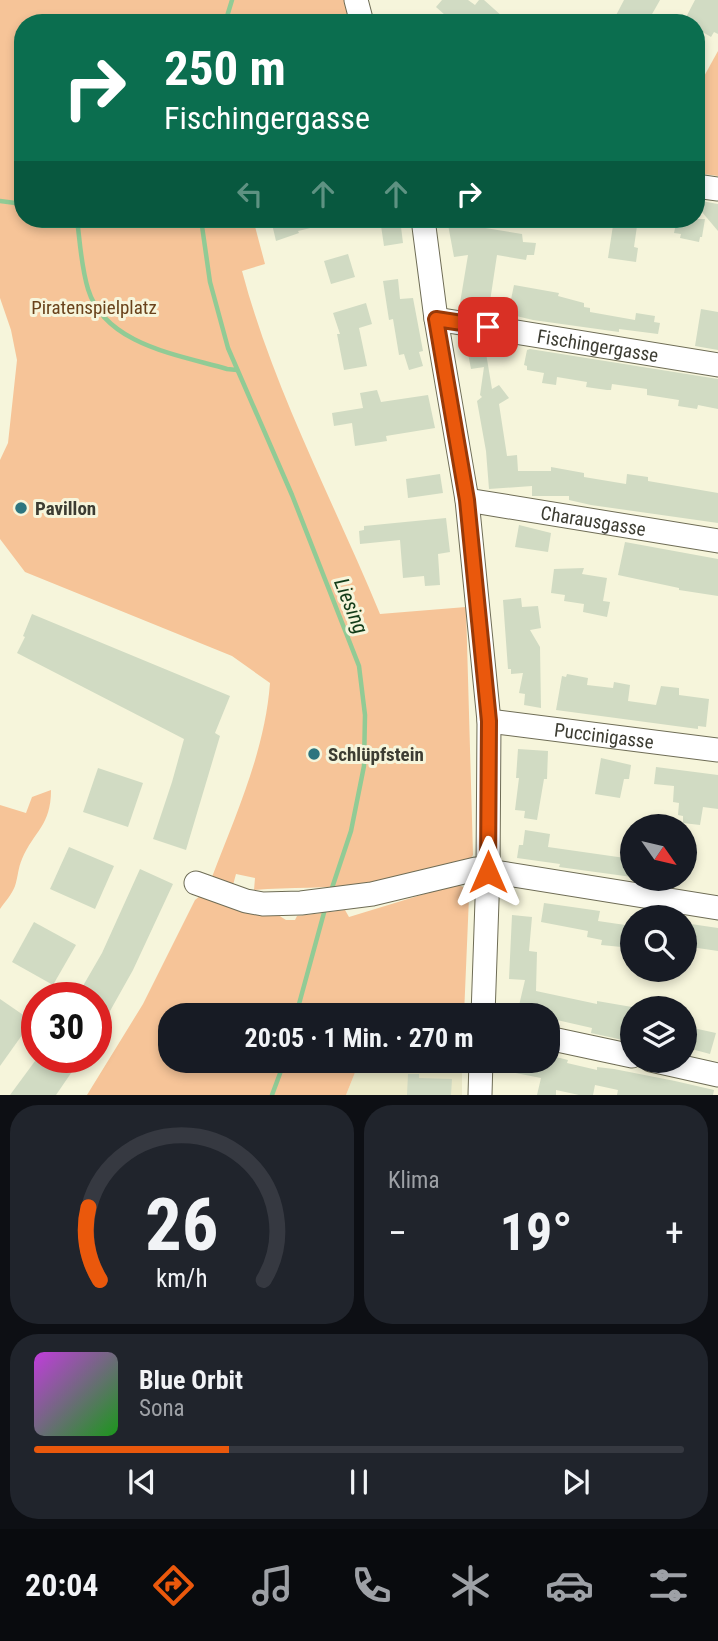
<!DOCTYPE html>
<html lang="de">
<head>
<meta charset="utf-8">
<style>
  body { margin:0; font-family:"Roboto Condensed",sans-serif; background:#20242c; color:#f1f3f6; height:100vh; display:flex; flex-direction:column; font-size:26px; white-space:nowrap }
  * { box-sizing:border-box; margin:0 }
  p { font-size:23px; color:#9ea1a6 }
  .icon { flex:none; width:38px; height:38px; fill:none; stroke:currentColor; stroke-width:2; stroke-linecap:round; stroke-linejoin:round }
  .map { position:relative; height:1095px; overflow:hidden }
  .sheet { display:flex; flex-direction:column; gap:10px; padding:10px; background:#0d0f14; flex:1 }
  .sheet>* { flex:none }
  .hud { position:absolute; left:14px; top:14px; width:691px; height:214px; border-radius:28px; box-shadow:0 4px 10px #0003; background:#0b6e4f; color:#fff; overflow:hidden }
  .needle { width:46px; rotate:124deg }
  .tools { position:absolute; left:620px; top:814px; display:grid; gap:14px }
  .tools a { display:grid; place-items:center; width:77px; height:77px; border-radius:50%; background:#171b24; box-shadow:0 4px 10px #0003; font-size:35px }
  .speed { position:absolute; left:21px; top:982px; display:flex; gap:14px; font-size:35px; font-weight:700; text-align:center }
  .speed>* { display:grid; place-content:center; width:91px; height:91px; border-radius:50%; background:#171b24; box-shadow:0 4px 10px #0003; line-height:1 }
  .speed .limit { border:10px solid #d22; background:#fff; color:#111 }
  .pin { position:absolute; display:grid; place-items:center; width:60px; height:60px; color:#fff; margin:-30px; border-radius:14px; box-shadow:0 4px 10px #0006 }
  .me { position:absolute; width:77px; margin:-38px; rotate:0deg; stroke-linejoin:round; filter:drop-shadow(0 0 5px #0008) }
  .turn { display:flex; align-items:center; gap:24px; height:147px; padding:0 35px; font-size:32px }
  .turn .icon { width:91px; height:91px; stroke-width:2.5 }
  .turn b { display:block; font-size:49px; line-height:60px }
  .lanes { display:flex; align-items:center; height:66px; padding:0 35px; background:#0003; justify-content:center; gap:35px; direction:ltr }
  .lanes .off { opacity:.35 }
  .big { font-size:52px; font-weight:700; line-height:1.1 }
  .sheet .tile { flex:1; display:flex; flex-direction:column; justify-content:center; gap:10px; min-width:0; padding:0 24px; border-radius:28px; background:#20242c }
  .sheet .dial { align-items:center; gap:0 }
  .dial svg { height:182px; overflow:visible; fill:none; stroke:#363941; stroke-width:7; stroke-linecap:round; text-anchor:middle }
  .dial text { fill:#f1f3f6; stroke:none }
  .song { display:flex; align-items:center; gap:21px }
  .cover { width:84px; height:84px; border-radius:10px; background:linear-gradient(135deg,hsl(290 70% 55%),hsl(120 70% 35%)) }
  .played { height:7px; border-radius:4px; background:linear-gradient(90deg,#ea580c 30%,#363941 30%) }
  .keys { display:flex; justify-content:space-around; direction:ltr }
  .heat { display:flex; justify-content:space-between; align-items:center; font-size:38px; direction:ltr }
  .sheet .tiles { flex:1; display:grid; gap:10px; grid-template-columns:1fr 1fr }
  .tile:last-child { grid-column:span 2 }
  .trip { position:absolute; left:158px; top:1003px; width:402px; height:70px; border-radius:28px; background:#171b24; box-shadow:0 4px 10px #0003; font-weight:700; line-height:70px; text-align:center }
  .tabs { display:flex; height:112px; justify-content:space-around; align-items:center; background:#090b0e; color:#9ea1a6 }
  .tabs .icon { width:49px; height:49px }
  .tabs .current { color:#ea580c }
  .tabs b { font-size:32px; color:#f1f3f6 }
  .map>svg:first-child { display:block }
</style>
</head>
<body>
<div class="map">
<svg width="718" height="1095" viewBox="0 0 718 1095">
  <rect width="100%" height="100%" fill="#f6f5db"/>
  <polygon fill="#ebe9c8" points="358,1065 462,1069 462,1095 346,1095"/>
  <g fill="#f6c498">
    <path d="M 0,0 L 346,0 L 353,23 L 23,23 L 23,219 L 253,219 L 265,264 L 242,271 C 274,391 333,500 380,614 L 466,607 L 473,855 L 470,859 C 435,868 399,879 363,884 C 327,889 290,887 254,890 L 255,878 L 236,874 L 233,885 L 212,877 C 236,814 265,751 270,683 L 232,656 L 25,572 L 0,539 L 0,460 L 8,443 L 17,360 L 11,330 L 0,298 Z"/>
    <polygon points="718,51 718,176 697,173 697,89"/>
    <path d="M 51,790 C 51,826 34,831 22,859 C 18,868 18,877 15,886 C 12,894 5,902 0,909 L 0,805 L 26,813 L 32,797 Z"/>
    <polygon points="457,884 463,887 469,897 464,1015 170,1015 170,1060 462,1060 462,1069 358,1065 346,1095 87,1095 143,1004 195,900 200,896 258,914 278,915 286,920 295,920 297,916 345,910 349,917"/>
  </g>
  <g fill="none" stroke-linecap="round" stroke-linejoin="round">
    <g stroke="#91cb95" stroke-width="4.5">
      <polyline points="225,23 232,0"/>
      <polyline points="0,201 23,204"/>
      <path d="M 77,219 C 80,242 81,266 88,289 C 105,345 179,355 227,369 L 237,370"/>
      <polyline points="201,219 210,282 228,348 292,495 359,666 365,715 364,766 351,831 331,891"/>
      <polyline points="296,1015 325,909"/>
      <polyline points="272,1095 285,1060"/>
    </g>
  </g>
  <g fill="#d1dbc3">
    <polygon points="442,0 468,0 475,5 479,0 484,0 503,17 498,23 454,23 436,7"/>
    <polygon points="624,0 660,0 647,23 612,23"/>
    <polygon points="695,0 718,0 718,34 714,32 711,37 696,28 696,23 683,23"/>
    <polygon points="696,200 718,204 718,231 696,205"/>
    <polygon points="290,219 330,219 331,223 298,231 299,233 276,241 272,224"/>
    <polygon points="380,219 400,219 403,243 384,246"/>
    <polygon points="447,219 475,219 473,226 522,234 523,242 536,243 534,255 527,255 526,260 497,255 489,308 460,303 468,255 454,257"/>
    <polygon points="614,219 638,219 634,247 638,248 636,262 608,258"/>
    <polygon points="677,219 705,219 702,237 700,237 699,242 680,238 681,234 674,233"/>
    <polygon points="348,254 355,277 331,284 324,261"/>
    <polygon points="398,279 400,299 413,298 423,351 419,352 423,366 409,370 404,354 399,355 393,319 389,320 383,281"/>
    <polygon points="514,285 559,293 558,296 584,303 584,307 590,308 590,312 635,320 636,313 655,316 654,322 660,323 658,334 619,329 619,332 533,320 508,314"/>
    <polygon points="366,303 372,324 359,328 367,366 344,370 337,334 340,334 333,313"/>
    <polygon points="701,309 718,312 718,350 695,346"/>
    <polygon points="481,341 484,341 492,389 499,385 509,398 499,404 507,456 517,455 518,471 551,471 551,467 584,473 584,477 626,484 627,474 648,477 648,481 718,493 718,523 591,505 569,500 569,496 532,496 532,486 489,489 486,451 477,401 482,397 480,395 484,367 471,369 466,343"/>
    <polygon points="530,349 718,379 718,409 698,405 697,409 678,406 679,400 647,395 647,389 612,384 611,390 607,390 586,387 587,382 557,377 556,385 542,383 544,373 527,370 527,366 524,365 527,350"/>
    <polygon points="377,390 381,402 428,395 435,428 386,436 387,441 355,446 352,423 334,426 332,413 363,408 360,393"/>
    <polygon points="440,474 443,493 408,498 406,479"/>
    <polygon points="446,518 450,552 438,554 440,585 425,586 424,576 403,578 400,540 360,544 359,531 364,530 364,526"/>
    <polygon points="519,525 551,533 548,552 515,547"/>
    <polygon points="625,542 718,559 718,596 679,590 679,588 618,575"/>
    <polygon points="584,568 582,574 607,578 603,601 610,602 607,617 583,612 584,604 564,601 565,595 551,593 554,569"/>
    <polygon points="521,598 522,607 538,606 541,628 530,630 540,647 541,708 524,705 525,694 519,693 523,673 511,674 511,669 508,669 503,600"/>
    <polygon points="32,614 230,696 215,733 220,736 186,850 153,839 172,782 184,739 17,653 25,637 23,636"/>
    <polygon points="567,674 588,678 587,685 613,688 614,682 630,685 628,701 656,705 661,686 679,688 679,695 709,699 706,727 698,726 698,729 556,710 562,676 566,677"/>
    <polygon points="518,749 548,751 547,779 544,779 537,820 524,818 525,811 515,810 519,778 516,778"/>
    <polygon points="601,758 631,765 629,779 624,779 620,798 595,794"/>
    <polygon points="656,767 718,775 718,809 703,807 700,825 683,823 683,816 678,815 679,803 673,802 674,786 654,784"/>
    <polygon points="98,768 143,783 128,827 83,812"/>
    <polygon points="525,830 550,834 548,847 632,859 632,877 559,867 560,864 517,858 519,845 523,845"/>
    <polygon points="69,847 114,866 95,909 50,889"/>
    <polygon points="140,869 173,884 133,970 96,1036 96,998 76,998 102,953"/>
    <polygon points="544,903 600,911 598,921 632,926 632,948 601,945 602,940 587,937 588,931 541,922"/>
    <polygon points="512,915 532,917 529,951 537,952 536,991 597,1004 597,1001 632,1007 632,1042 591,1033 592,1028 548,1018 548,1015 517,1014 525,980 509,979"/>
    <polygon points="34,922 76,945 53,985 12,962"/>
    <polygon points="684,923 718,928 718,951 684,946"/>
    <polygon points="0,999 32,1021 0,1066"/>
    <polygon points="684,1026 716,1033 710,1054 684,1047"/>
    <polygon points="548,1055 568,1060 567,1063 597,1070 597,1067 614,1069 675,1081 714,1090 713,1095 617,1095 618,1090 595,1085 593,1095 579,1095 556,1090 556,1095 537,1095 541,1078 505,1071 507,1060 548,1060"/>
    <polygon points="38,1057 82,1057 56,1095 10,1095"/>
    <polygon points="408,1074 419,1074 419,1078 452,1079 451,1095 407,1095"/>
  </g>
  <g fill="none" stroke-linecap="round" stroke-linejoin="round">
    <g stroke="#6e6c55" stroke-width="25">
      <g id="minor">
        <polyline points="356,0 362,23"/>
        <polyline points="696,186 718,189"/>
        <polyline points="423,219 436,319 467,500 489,721 488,872 483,1015"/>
        <path id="s1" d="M 436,319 L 718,365"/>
        <path id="s2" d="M 467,500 L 718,541"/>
        <path id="s3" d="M 489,721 L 718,750"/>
        <polyline points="196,883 246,901 263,904 301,903 372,894 476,869 718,908"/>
        <polyline points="548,1038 632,1056"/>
        <polyline points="651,1060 718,1075"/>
        <polyline points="480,1095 481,1060"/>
      </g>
    </g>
    <use href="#minor" stroke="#fff" stroke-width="23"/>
  </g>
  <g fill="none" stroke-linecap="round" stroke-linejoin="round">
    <g stroke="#983908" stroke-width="18">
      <polyline id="route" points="488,327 436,319 467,500 489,721 488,872"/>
    </g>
    <use href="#route" stroke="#ea580c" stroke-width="12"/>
  </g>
  <g fill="#2d757f" stroke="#f6f5db" stroke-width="2.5">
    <circle cx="21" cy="508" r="7"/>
    <circle cx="314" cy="754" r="7"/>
  </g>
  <g text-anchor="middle" stroke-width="6" stroke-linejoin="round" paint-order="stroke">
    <g font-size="19" fill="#69421b" stroke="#f6f5db">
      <text x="94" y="314">Piratenspielplatz</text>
    </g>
    <g font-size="19" fill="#3c3c32" stroke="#f6f5db">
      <text dy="7" stroke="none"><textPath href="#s1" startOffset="164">Fischingergasse</textPath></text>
      <text dy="7" stroke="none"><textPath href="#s2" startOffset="128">Charausgasse</textPath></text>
      <text dy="7" stroke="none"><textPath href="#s3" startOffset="116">Puccinigasse</textPath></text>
    </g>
    <g font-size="19" font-weight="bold" fill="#3c3c32" stroke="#f6f5db" text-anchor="start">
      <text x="35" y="515">Pavillon</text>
      <text x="328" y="761">Schlüpfstein</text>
    </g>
    <g font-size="21" font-style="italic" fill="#133c19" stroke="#f6f5db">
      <text transform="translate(351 606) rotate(68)" y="7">Liesing</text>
    </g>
  </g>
</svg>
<div class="tools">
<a><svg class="needle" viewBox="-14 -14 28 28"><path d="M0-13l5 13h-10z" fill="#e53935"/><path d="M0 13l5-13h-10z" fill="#9ea1a6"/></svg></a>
<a><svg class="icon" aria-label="search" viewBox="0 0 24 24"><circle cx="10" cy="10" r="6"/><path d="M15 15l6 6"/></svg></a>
<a><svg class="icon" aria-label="layers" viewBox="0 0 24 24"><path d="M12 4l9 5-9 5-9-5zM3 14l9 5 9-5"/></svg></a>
</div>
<div class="speed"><div class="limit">30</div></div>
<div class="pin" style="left:488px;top:327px;background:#d93025"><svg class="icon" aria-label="arrive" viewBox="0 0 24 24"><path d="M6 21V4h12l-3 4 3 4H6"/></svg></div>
<svg class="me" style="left:488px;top:872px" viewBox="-20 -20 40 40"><path d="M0-17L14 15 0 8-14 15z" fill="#ea580c" stroke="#fff" stroke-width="4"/></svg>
<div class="trip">20:05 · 1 Min. · 270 m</div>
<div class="hud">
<div class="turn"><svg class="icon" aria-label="right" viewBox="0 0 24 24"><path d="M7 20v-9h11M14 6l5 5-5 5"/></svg><div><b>250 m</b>Fischingergasse</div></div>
<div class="lanes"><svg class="icon off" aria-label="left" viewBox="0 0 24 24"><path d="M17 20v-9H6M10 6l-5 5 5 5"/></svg><svg class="icon off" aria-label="ahead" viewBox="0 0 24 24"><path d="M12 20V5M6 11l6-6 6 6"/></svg><svg class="icon off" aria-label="ahead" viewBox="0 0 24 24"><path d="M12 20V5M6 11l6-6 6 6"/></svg><svg class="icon" aria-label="right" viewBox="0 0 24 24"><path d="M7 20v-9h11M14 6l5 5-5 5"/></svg></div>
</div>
</div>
<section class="sheet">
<div class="tiles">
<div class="tile dial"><svg viewBox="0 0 100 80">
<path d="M14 69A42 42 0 1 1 86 69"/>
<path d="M14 69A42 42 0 0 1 9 37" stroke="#ea580c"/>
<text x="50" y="56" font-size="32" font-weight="700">26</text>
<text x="50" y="72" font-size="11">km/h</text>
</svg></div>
<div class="tile"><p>Klima</p>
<div class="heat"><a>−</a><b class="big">19°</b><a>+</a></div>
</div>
<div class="tile">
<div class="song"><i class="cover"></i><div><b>Blue Orbit</b><p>Sona</p></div></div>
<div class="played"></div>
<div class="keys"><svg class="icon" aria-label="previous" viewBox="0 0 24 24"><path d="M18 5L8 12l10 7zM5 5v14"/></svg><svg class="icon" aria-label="pause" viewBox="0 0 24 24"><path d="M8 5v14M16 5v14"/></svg><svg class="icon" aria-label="next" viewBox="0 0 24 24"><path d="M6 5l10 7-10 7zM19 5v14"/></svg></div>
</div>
</div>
</section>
<nav class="tabs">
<b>20:04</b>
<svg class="icon current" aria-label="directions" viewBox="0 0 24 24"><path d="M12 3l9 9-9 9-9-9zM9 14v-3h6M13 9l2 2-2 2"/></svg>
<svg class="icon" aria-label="music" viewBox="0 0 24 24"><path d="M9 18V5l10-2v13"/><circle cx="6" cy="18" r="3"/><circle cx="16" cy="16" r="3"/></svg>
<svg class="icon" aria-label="phone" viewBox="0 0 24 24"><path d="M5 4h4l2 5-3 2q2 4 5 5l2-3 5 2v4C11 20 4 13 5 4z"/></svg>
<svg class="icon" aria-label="climate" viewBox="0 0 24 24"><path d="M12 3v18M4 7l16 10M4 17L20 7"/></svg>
<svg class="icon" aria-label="car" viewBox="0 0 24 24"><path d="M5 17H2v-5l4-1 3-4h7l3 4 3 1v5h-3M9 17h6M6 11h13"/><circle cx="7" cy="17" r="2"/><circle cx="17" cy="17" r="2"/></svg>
<svg class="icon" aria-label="filters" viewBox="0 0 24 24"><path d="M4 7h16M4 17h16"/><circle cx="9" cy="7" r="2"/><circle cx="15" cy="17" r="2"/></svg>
</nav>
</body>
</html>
